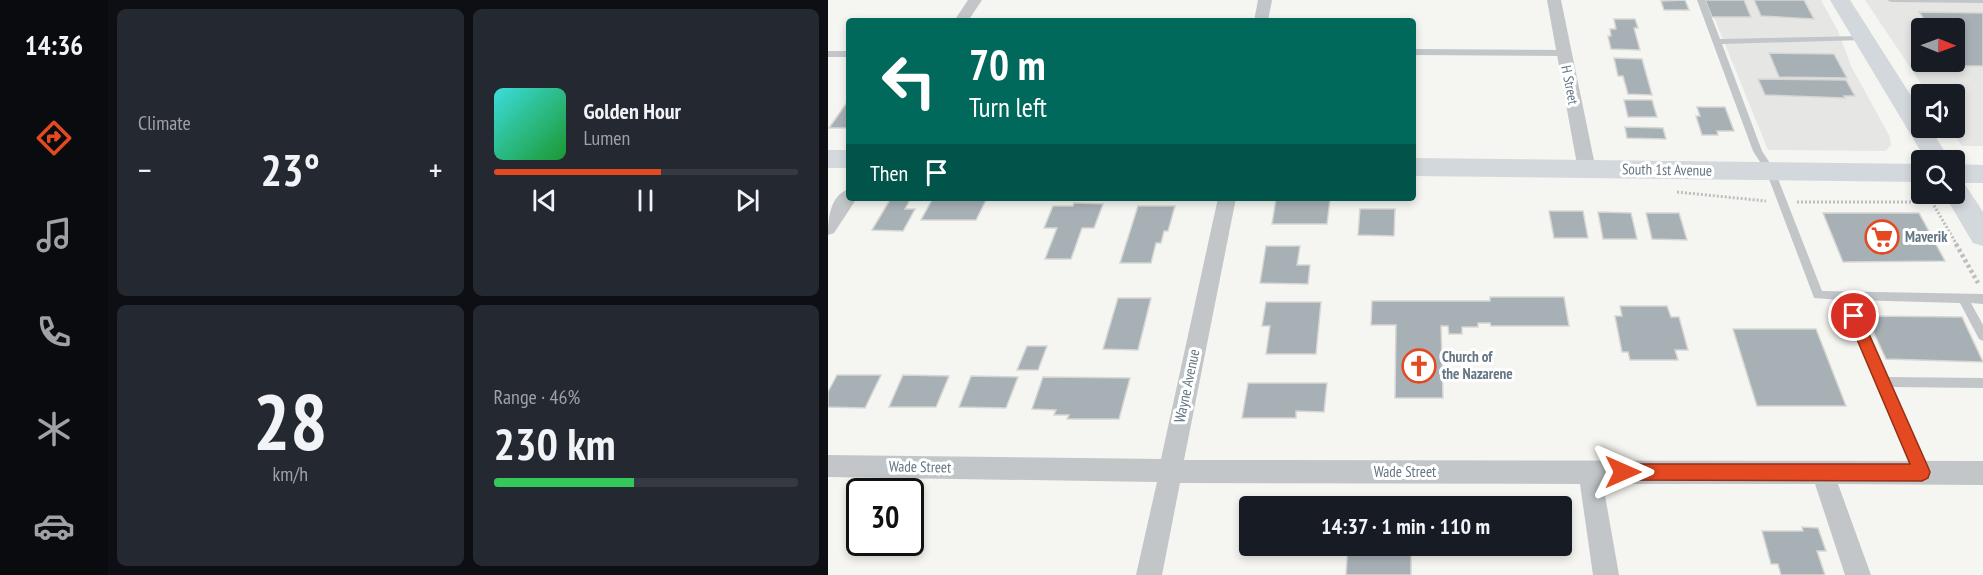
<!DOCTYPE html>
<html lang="en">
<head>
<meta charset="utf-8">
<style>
  body { margin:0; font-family:"PT Sans Narrow",sans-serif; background:#242831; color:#f1f3f6; height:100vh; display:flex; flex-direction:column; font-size:22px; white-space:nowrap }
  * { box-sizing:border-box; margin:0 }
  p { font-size:20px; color:#9ea1a6 }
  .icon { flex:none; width:33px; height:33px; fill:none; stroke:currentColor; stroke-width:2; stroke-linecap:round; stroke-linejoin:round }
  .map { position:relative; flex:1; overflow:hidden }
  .panel { display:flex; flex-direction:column; gap:9px; padding:9px; background:#0d0f14; width:720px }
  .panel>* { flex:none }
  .banner { position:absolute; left:18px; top:18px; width:570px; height:183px; border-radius:6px; box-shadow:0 3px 9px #0003; background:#00695c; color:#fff; overflow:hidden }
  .needle { width:39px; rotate:91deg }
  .buttons { position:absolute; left:1083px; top:18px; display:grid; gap:12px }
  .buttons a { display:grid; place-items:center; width:54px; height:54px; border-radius:6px; background:#171b24; box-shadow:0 3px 9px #0003; font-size:30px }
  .speed { position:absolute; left:18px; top:478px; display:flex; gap:12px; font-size:30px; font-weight:700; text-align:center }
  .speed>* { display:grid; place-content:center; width:78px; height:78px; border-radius:50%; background:#171b24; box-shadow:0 3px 9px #0003; line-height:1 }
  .speed .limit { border:3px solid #111; border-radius:9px; background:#fff; color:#111 }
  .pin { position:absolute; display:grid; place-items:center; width:51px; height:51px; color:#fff; margin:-26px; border:3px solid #fff; border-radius:50%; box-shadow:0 2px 6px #0007 }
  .me { position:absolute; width:66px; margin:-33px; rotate:90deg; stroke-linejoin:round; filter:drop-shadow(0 0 4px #0008) }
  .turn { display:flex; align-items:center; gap:21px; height:126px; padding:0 24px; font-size:27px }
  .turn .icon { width:78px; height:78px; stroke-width:2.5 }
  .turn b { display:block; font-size:42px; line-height:51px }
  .then { display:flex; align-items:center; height:57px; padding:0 24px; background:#0003; gap:12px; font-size:22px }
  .big { font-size:45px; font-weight:600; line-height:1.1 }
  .panel .tile { flex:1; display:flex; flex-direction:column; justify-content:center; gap:9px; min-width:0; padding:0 21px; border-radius:9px; background:#242831 }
  .panel .dial { align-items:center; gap:0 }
  .dial b { font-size:78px; line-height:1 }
  .song { display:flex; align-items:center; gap:18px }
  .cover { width:72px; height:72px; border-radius:9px; background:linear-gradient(135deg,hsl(180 70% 55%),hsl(130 70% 35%)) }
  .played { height:6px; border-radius:3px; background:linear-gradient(90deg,#e54921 55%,#363941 55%) }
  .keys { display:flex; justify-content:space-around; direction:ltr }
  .heat { display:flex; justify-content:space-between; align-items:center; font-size:33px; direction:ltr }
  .charge { height:9px; border-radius:4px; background:linear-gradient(90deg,#34c759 46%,#363941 0) }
  .panel .tiles { flex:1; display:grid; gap:9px; grid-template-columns:repeat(2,1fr) }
  .trip { position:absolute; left:411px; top:496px; width:333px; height:60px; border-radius:6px; background:#171b24; box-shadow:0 3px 9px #0003; font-weight:600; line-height:60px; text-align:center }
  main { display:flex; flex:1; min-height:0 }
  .dock { display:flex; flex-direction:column; width:108px; justify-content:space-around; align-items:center; background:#090b0e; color:#9ea1a6 }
  .dock .icon { width:42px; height:42px }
  .dock .current { color:#e54921 }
  .dock b { font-size:27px; color:#f1f3f6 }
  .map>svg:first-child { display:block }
</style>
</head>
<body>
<main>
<nav class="dock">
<b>14:36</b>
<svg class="icon current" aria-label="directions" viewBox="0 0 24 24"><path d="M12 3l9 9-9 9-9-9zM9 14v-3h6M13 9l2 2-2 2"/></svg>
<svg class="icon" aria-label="music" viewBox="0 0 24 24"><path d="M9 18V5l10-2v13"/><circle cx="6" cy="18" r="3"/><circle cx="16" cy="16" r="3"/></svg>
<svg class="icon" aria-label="phone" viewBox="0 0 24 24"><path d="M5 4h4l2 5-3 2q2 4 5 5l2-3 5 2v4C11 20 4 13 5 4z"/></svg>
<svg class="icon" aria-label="climate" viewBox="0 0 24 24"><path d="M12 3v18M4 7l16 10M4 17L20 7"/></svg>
<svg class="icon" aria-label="car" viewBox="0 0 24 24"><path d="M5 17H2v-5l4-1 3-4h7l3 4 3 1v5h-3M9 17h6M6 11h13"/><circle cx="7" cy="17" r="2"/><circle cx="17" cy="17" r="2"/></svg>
</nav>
<section class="panel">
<div class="tiles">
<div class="tile"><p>Climate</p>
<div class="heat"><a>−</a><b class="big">23°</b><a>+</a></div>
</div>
<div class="tile">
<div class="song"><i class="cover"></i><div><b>Golden Hour</b><p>Lumen</p></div></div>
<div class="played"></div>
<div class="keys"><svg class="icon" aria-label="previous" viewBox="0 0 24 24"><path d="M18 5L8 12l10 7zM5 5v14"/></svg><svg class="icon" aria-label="pause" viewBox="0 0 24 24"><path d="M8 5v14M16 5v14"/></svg><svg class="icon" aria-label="next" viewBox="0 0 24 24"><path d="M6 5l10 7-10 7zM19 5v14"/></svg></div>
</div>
<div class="tile dial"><b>28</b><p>km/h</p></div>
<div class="tile"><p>Range · 46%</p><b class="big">230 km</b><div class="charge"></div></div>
</div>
</section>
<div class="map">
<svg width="1155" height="575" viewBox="0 0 1155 575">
  <rect width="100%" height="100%" fill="#f5f5f1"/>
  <g fill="#e6e7e5" fill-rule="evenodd">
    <polygon points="879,0 993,0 1010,31 1023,66 1062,137 1063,146 1057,151 940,150"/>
    <path d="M 1037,0 L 1155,0 L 1155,146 L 1134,146 L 1122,128 L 1126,128 L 1126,94 L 1100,94 ZM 1094,28 L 1126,28 L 1126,62 L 1094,62 Z"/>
  </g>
  <g fill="#a7b0b5" stroke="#d6d6d4" stroke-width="1.5">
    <polygon points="857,0 861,10 836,10 833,1"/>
    <polygon points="877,0 916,0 923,17 884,17"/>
    <polygon points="926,0 976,0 986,19 933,16"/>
    <polygon points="1091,12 1155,13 1155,66 1128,66 1125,62 1126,28 1102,28"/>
    <polygon points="786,19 807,19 810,28 806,28 812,50 783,49 780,36 783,36 782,29 788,29"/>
    <polygon points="941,53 1006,54 1019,78 951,77"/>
    <polygon points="786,58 814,59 824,95 800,94 795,76 790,76"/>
    <polygon points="930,79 1018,80 1027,96 1016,96 1017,98 937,95"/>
    <polygon points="796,100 824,100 829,117 800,117"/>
    <polygon points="20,101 21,128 1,128"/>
    <polygon points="869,107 897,107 906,131 889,131 890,135 874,135 868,116 872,116"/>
    <polygon points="797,127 835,128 838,139 799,138"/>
    <polygon points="63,198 83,198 77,209 87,209 75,231 44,230"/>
    <polygon points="105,198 159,198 148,220 93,220"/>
    <polygon points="448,199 502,200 499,224 444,224"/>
    <polygon points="246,203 275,204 266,228 254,228 243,259 217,259 229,228 216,228 225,206 245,206"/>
    <polygon points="310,206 347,206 340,231 336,231 333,243 328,243 323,263 292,263"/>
    <polygon points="532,209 567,209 566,236 530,235"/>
    <polygon points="721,211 755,211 760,238 726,238"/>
    <polygon points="770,212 803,213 809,239 775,239"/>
    <polygon points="818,213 851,213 859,240 824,239"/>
    <polygon points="995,213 1091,213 1117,261 1015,262"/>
    <polygon points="438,246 472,246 469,265 482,265 480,284 432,283"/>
    <polygon points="662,297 736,297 741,326 663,326 662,323 650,323 650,327 634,327 634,334 621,334 620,326 613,326 615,398 567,398 568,325 543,325 544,301 662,301"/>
    <polygon points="290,298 323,298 310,350 275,349"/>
    <polygon points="438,302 493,302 488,354 438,354 442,326 434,326"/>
    <polygon points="792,306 839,306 843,317 851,317 860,350 847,350 850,360 802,360 800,352 794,352 787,316 794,316"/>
    <polygon points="1038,316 1134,317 1155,362 1058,359"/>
    <polygon points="905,329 988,329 1018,406 929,406"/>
    <polygon points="199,346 219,346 210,370 189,370"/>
    <polygon points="9,375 53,375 37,408 0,407 0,392"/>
    <polygon points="75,375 121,376 108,407 61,407"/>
    <polygon points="143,376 190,377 178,408 131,407"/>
    <polygon points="215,377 302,378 291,419 239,419 241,415 226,415 228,410 204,409"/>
    <polygon points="420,383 499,383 496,412 468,411 468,418 414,418"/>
    <polygon points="974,527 990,528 998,551 989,551 997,575 953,575 950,564 943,564 934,531 975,531"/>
    <polygon points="520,546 583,546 583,575 518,575"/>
  </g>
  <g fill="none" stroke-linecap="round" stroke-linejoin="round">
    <g stroke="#bcbec0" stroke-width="3" stroke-dasharray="2 2" stroke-linecap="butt">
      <polyline points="849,192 938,201"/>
      <polyline points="969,202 1108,202"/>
      <polyline points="1104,202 1129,245"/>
    </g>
    <polyline stroke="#bcbec0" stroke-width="4.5" stroke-dasharray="3 3" stroke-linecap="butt" points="1128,244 1150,283"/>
    <g fill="#c2c6c9" fill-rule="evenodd">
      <polygon points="869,0 877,0 892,39 1035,36 1039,38 1035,40 894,44 934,151 947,171 994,291 1155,294 1155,304 1143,303 1155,325 1155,341 1151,339 1132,303 1024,300 1058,377 1155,378 1155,388 1063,387 1100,472 1098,476 1094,478 1090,476 1013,300 986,298 985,295 938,171 925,151"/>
      <polygon points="1059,0 1155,0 1155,3 1063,2"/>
      <polygon points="585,49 736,50 740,53 736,56 585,55"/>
      <rect x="0" y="51" width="21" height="6"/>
    </g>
    <g fill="#c2c6c9" fill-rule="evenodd">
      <polygon points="140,0 154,0 140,21 126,21"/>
      <polygon points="430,0 444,0 440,21 426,21"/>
      <polygon points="719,0 733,0 768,170 765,174 753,174 750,170"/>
      <path d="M 21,189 L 21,198 L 29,198 L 6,233 L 0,235 C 0,219 2,195 21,189 Z"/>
      <polygon points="390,198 408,198 356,460 1155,461 1155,485 1010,484 1043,575 1017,575 987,484 775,484 791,575 765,575 752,484 352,483 334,575 308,575 329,482 0,477 0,455 333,459"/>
    </g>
    <g fill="#d3d8dc" fill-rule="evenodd">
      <polygon points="1002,0 1022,0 1094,113 1094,128 1102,128 1122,160 1098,160"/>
      <rect x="0" y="150" width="21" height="18"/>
      <polygon points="585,158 1094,164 1094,182 585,176"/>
      <polygon points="1126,164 1155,165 1155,183 1136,183 1155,212 1155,246 1145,243 1116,194 1126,194"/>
    </g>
  </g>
  <polygon fill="#e54921" stroke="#952f15" stroke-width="1.5" points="1026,310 1033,316 1100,467 1102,472 1100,478 1094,481 795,480 789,478 786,472 789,467 795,464 1082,464 1019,316"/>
  <defs>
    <g id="supermarket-ring" transform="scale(1.725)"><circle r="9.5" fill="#fff" stroke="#e54921" stroke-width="1.5"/><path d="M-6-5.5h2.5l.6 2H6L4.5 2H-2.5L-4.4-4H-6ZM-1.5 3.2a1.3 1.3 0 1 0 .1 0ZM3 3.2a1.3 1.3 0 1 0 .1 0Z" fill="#e54921"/></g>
    <g id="church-ring" transform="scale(1.725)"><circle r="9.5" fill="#fff" stroke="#e54921" stroke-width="1.5"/><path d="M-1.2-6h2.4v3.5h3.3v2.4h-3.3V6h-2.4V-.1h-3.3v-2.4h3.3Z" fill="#e54921"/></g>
  </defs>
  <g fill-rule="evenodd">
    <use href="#supermarket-ring" x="1054" y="237"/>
    <use href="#church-ring" x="591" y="366"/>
  </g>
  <g text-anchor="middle" stroke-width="6" stroke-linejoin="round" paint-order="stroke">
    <g font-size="14" fill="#647683" stroke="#fff">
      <text transform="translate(742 85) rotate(79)" y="5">H Street</text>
    </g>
    <g font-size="15" fill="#647683" stroke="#fff">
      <text transform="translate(839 170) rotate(1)" y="5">South 1st Avenue</text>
      <text transform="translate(359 386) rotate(-78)" y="5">Wayne Avenue</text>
      <text transform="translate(92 467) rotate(1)" y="5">Wade Street</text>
      <text x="577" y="477">Wade Street</text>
    </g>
    <g font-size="15" font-weight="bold" fill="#647683" stroke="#fff" text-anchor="start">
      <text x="1077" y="242">Maverik</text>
      <text x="614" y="362">Church of<tspan x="614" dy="17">the Nazarene</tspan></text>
    </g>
  </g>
</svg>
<div class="buttons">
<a><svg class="needle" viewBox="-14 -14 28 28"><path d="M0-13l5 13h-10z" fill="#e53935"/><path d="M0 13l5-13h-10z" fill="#9ea1a6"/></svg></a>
<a><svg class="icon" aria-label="sound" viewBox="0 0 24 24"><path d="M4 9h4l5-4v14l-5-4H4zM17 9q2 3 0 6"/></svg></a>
<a><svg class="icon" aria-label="search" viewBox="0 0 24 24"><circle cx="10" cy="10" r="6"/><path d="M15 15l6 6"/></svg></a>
</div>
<div class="speed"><div class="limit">30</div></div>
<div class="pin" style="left:1026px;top:316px;background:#d93025"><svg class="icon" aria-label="arrive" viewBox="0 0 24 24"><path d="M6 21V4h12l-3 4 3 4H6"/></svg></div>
<svg class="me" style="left:795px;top:472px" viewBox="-20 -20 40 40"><path d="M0-17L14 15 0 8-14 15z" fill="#e54921" stroke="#fff" stroke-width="4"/></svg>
<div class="trip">14:37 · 1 min · 110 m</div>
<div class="banner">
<div class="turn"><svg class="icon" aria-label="left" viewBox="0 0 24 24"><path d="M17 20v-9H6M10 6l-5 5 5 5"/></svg><div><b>70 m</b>Turn left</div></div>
<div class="then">Then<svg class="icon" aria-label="arrive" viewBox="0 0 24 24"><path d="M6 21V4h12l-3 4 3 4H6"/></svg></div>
</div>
</div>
</main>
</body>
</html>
